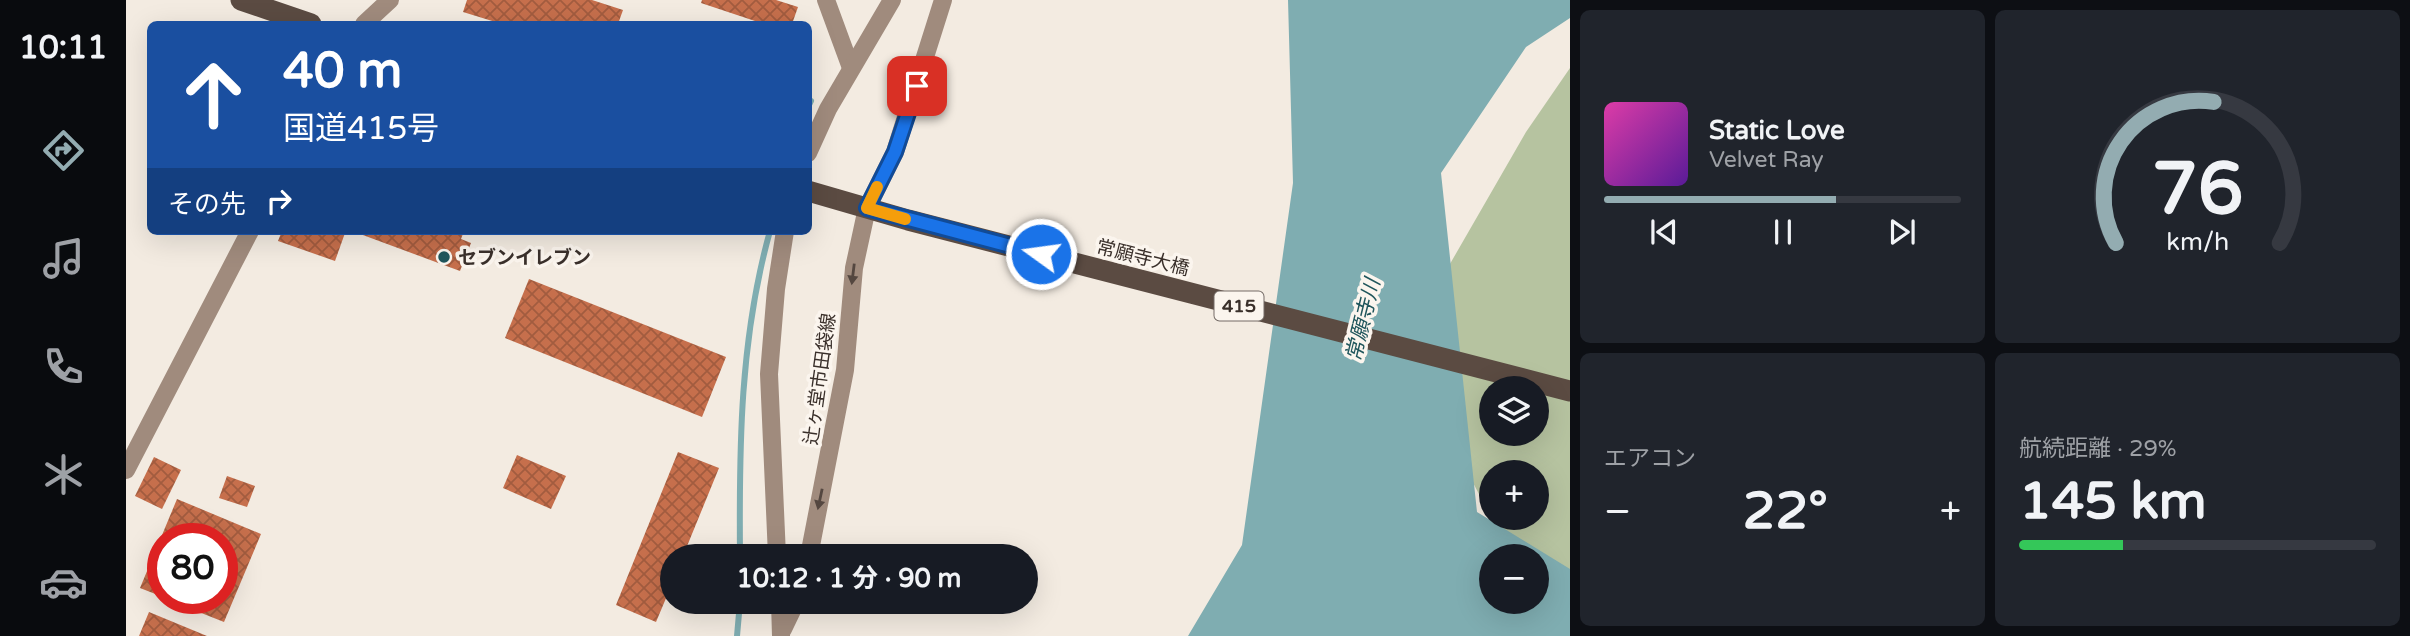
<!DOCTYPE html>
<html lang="ja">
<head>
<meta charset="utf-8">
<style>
  body { margin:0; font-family:"Varela Round","Noto Sans JP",sans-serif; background:#20242c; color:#f1f3f6; height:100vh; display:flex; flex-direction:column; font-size:26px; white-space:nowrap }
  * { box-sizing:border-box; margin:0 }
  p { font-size:23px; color:#9ea1a6 }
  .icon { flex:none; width:38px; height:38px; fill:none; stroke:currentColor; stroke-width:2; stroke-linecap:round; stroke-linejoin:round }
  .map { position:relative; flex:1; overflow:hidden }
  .side { display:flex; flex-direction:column; gap:10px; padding:10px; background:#0d0f14; width:840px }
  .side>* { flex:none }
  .hud { position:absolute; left:21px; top:21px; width:665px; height:214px; border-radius:10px; box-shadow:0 7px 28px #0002; background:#1a4fa0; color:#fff; overflow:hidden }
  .fabs { position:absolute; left:1353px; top:376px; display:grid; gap:14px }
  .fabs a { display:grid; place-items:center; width:70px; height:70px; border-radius:50%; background:#171b24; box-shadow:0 7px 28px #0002; font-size:35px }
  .speed { position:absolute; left:21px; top:523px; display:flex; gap:14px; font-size:35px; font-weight:700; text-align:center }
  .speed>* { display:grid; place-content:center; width:91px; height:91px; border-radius:50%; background:#171b24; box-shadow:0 7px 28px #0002; line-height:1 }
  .speed .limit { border:10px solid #d22; background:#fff; color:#111 }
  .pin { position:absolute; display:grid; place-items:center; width:60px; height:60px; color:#fff; margin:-30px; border-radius:14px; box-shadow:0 4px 10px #0006 }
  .me { position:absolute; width:77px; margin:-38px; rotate:284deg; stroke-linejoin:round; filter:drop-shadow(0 0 5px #0008) }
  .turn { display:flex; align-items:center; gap:24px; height:147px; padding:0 21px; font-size:32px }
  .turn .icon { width:91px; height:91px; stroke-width:2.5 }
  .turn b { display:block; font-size:49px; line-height:60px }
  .then { display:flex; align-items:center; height:66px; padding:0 21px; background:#0003; gap:14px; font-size:26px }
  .big { font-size:52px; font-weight:700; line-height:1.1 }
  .side .tile { flex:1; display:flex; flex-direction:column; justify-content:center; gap:10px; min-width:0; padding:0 24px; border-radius:10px; background:#20242c }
  .side .dial { align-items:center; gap:0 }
  .dial svg { height:182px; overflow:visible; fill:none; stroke:#363941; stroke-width:7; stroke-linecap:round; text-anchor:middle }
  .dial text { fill:#f1f3f6; stroke:none }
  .song { display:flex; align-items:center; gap:21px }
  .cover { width:84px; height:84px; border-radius:10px; background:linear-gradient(135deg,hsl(320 70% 55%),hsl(270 70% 35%)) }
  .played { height:7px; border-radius:4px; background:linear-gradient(90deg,#93acb1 65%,#363941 65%) }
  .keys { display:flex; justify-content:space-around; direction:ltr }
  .heat { display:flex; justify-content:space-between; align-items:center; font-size:38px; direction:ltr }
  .charge { height:10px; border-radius:5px; background:linear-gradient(90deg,#34c759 29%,#363941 0) }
  .side .tiles { flex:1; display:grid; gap:10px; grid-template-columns:repeat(2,1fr) }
  .trip { position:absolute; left:534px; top:544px; width:378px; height:70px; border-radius:35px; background:#171b24; box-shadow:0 7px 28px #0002; font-weight:700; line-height:70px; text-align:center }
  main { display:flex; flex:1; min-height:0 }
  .menu { display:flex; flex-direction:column; width:126px; justify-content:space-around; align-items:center; background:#090b0e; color:#9ea1a6 }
  .menu .icon { width:49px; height:49px }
  .menu .active { color:#93acb1 }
  .menu b { font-size:32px; color:#f1f3f6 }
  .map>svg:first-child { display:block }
</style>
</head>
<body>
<main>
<nav class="menu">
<b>10:11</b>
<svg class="icon active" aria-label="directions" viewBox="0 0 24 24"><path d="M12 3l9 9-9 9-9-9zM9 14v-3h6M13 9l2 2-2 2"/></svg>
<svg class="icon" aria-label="music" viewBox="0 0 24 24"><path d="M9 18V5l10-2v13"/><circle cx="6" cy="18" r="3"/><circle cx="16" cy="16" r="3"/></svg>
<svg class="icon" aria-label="phone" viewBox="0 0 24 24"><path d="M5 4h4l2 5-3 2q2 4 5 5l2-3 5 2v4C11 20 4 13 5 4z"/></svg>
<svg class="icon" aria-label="climate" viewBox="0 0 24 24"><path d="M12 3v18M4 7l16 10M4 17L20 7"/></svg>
<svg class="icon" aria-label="car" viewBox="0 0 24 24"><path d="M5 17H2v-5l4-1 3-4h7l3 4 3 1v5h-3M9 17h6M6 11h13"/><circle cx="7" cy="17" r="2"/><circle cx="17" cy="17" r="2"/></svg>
</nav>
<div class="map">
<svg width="1444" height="636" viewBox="0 0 1444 636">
  <defs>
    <pattern id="building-cross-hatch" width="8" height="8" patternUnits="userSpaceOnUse" patternTransform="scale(1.75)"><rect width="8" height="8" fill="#c66f4c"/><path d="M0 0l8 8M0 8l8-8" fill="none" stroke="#a25c3f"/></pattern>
  </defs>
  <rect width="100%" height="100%" fill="#f3ebe1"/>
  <path fill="#b6c3a0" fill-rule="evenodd" d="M 1444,68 L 1444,636 L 1410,602 L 1410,556 L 1386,556 L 1366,518 L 1410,518 L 1410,472 L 1365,472 L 1365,517 L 1333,456 L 1313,283 L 1400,132 ZM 1365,388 L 1410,388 L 1410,434 L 1365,434 Z"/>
  <path fill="#7fadb1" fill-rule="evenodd" d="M 1162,0 L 1444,0 L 1444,18 L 1400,47 L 1315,173 L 1351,512 L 1444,569 L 1444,636 L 1062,636 L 1116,545 L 1167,183 ZM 1365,556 L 1410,556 L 1410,602 L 1365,602 Z"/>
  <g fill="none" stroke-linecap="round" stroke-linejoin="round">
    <g stroke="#7fadb1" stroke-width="6">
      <polyline points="682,107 685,101"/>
      <path d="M 614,556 C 613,446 614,338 644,231"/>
      <polyline points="611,636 614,602"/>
    </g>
  </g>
  <g fill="url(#building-cross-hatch)">
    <polygon points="341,0 466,0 497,10 492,24 376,24 337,12"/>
    <polygon points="576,0 650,0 672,7 666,24 638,24 575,3"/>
    <polygon points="156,231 214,231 219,233 209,261 152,241"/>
    <polygon points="226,231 338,231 335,239 345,243 334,271"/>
    <polygon points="403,279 600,357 576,417 379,338"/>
    <polygon points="552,452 593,468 557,556 546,556 546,584 530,622 490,605"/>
    <polygon points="391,455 440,476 425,509 377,488"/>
    <polygon points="28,457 55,470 36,509 9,496"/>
    <polygon points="101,476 129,486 121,507 93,498"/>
    <polygon points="51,499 135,534 98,622 40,599 96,598 96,539 37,539 37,597 14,588"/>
    <polygon points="23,612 81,636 13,636"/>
  </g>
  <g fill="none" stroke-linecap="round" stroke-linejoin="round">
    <g stroke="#a08b7d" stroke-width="18">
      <polyline points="700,0 725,68"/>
      <polyline points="238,24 264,0"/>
      <polyline points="682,153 702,109 766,0"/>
      <polyline points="0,470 124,231"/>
      <polyline points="651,556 643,374 650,289 659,231"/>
      <polyline points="683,556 719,370 728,268 741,208 769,152 817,0"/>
      <polyline points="654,602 655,636"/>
      <polyline points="657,629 670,602"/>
    </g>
    <g stroke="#5b4b42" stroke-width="21">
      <polyline points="115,0 185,24"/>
      <polyline points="682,191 782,220 1444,391"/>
    </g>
  </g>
  <defs><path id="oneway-solid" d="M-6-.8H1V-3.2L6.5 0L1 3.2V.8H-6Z" transform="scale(1.75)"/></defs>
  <g fill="#544740">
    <use href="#oneway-solid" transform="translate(727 274) rotate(97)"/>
    <use href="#oneway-solid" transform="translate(694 499) rotate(102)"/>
  </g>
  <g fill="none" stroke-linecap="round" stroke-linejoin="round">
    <g stroke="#114b97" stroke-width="18">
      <polyline id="route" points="791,86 769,152 741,208 915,254"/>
    </g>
    <use href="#route" stroke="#1a73e8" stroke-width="12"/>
    <polyline stroke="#f59e0b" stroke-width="12" points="751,187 741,208 779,219"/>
  </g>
  <circle fill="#20565c" stroke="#fbf5ee" stroke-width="2.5" cx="318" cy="257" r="7"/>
  <g text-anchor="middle" stroke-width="7" stroke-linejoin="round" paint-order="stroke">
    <rect fill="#fbf5ee" stroke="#746b66" stroke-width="2" x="1088.5" y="291.5" width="49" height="29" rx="5"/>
    <g font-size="18" font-weight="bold" fill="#3a302b">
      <text x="1113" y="312">415</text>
    </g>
    <g font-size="19" font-weight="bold" fill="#3a302b" stroke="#fbf5ee" text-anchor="start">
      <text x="332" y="264">セブンイレブン</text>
    </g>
    <g font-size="19" fill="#3a302b" stroke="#fbf5ee">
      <text transform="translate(1017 257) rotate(14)" y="7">常願寺大橋</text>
      <text transform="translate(693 379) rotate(-82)" y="7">辻ヶ堂市田袋線</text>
    </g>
    <g font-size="21" font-style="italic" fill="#20565c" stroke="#fbf5ee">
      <text transform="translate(1237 320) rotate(-76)" y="7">常願寺川</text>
    </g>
  </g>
</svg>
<div class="fabs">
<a><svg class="icon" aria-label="layers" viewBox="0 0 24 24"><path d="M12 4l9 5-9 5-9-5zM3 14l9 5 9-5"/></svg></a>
<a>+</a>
<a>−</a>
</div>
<div class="speed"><div class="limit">80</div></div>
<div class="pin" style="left:791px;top:86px;background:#d93025"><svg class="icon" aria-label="arrive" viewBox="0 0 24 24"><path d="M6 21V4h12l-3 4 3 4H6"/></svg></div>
<svg class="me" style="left:915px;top:254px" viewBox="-20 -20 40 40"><circle r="17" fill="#1a73e8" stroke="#fff" stroke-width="3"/><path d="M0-11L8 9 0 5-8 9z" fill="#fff"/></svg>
<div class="trip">10:12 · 1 分 · 90 m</div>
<div class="hud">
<div class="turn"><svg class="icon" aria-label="ahead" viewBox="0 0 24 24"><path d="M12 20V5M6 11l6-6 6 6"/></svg><div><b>40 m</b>国道415号</div></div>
<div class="then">その先<svg class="icon" aria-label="right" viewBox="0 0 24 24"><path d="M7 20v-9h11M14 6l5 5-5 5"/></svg></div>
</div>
</div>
<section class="side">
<div class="tiles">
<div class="tile">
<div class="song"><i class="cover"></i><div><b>Static Love</b><p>Velvet Ray</p></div></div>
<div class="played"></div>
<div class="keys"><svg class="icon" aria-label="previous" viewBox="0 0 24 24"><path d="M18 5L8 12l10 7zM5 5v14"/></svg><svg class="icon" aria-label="pause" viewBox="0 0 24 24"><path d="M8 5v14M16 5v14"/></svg><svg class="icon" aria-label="next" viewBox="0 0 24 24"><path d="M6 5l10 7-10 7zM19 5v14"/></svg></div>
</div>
<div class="tile dial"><svg viewBox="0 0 100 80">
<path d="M14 69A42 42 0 1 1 86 69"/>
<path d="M14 69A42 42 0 0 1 57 7" stroke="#93acb1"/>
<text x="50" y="56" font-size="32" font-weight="700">76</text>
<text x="50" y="72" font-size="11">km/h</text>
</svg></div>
<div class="tile"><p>エアコン</p>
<div class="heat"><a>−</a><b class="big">22°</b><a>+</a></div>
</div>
<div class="tile"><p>航続距離 · 29%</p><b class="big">145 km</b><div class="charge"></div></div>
</div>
</section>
</main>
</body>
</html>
